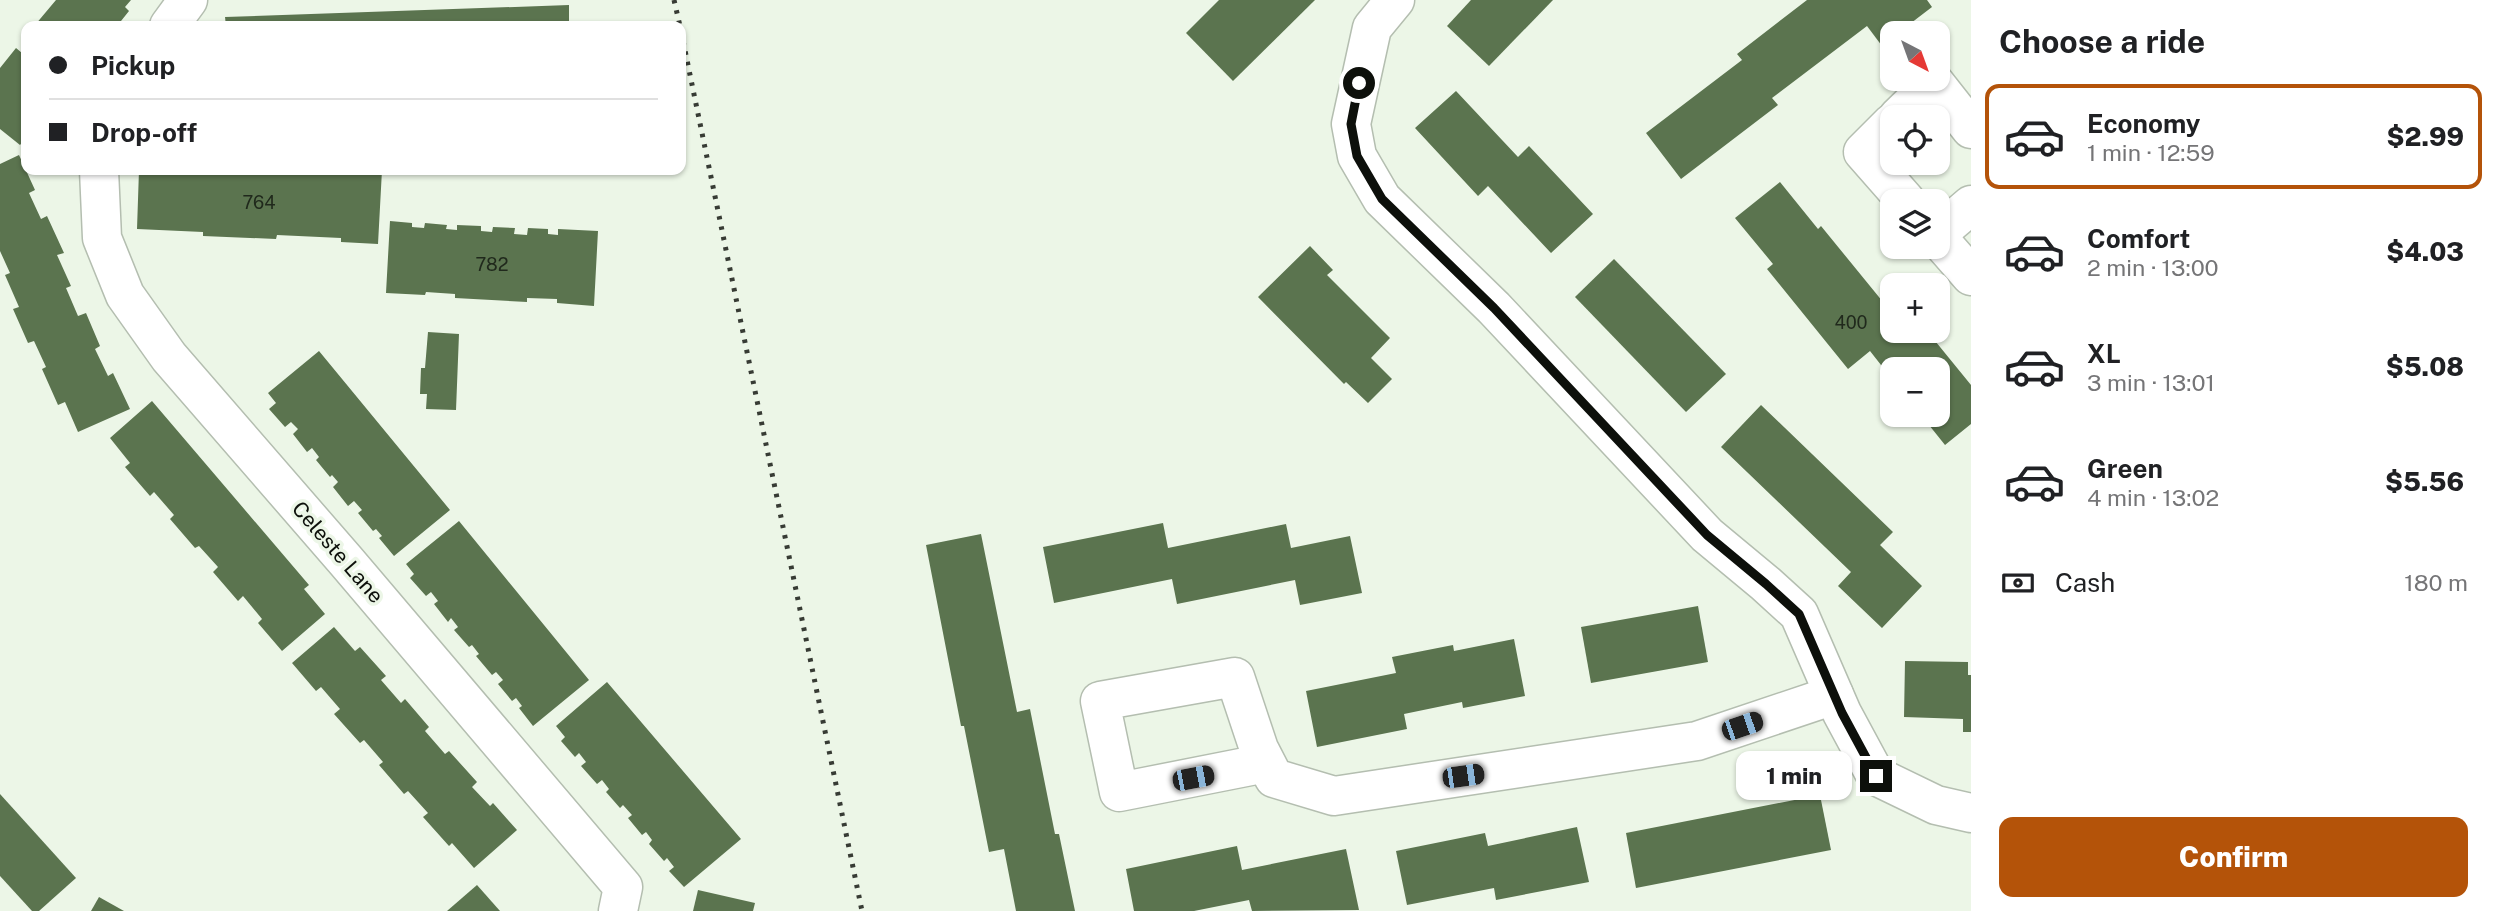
<!DOCTYPE html>
<meta charset="utf-8">
<style>
body{margin:0;font-family:"Public Sans",sans-serif;background:#f6f6f6;color:#202124;height:100vh;display:flex;flex-direction:column;font-size:26px;white-space:nowrap}
*{box-sizing:border-box;margin:0}
p{font-size:23px;color:#757577}
.icon{flex:none;width:38px;height:38px;fill:none;stroke:currentColor;stroke-width:2;stroke-linecap:round;stroke-linejoin:round}
.map{position:relative;flex:1;overflow:hidden}
.drawer{display:flex;flex-direction:column;background:#fff;width:525px}
.drawer>*{flex:none}
.top-card{position:absolute;left:21px;top:21px;width:665px;height:154px;border-radius:14px;box-shadow:0 2px 5px #0004;display:grid;align-content:center;height:154px;padding:0 28px;background:#fff}
.needle{width:46px;rotate:139deg}
.controls{position:absolute;left:1880px;top:21px;display:grid;gap:14px}
.controls a{display:grid;place-items:center;width:70px;height:70px;border-radius:14px;background:#fff;box-shadow:0 2px 5px #0004;font-size:35px}
.end{position:absolute;width:32px;height:32px;margin:-16px;border:9px solid #0d100b;background:#fff;box-shadow:0 0 0 4px #fff}
.from{border-radius:50%}
.bubble{position:absolute;height:49px;border-radius:14px;background:#fff;box-shadow:0 2px 5px #0004;font-size:23px;font-weight:800;line-height:49px;text-align:center}
.car{position:absolute;width:21px;height:42px;margin:-21px -10px;border-radius:9px;box-shadow:0 0 5px 2px #0007;background:linear-gradient(#222 24%,#8ab4d8 0 40%,#222 0 76%,#8ab4d8 0 86%,#222 0)}
.top-card b{display:flex;align-items:center;gap:24px;height:66px;font-size:26px}
.top-card b+b{border-top:2px solid #e0e0e0}
.top-card i{width:18px;height:18px;background:#202124}
ul{padding:0;list-style:none}
li{display:flex;align-items:center;gap:21px;height:105px;margin:0 14px 10px;padding:0 14px;border:4px solid transparent;border-radius:14px}
li div{flex:1}
li b{display:block;font-size:26px}
li em{font-style:normal;font-weight:800}
li.active{border-color:#b45309}
li>.icon{width:63px;height:63px;stroke-width:1.5}
h2{padding:0 28px;font-size:32px;line-height:84px}
.pay{display:flex;align-items:center;gap:18px;height:77px;padding:0 28px;font-size:26px}
.pay p{margin-inline-start:auto}
.button{display:flex;gap:14px;margin-top:auto;padding:14px 28px}
.button a{flex:1;height:80px;border-radius:14px;background:#b45309;color:#fff;font-size:28px;font-weight:800;line-height:80px;text-align:center}
main{display:flex;flex:1;min-height:0}
.map>svg:first-child{display:block}
.building{fill:#5b744f}
.lines{fill:none;stroke-linecap:round;stroke-linejoin:round}
.minor-casing{stroke:#b4beb0;stroke-width:41}
.minor{stroke:#fff;stroke-width:38}
.rail{stroke:#373b34;stroke-width:5;stroke-dasharray:3.5 7;stroke-linecap:butt}
.route{stroke:#0d100b;stroke-width:9}
.labels{text-anchor:middle;dominant-baseline:central;stroke-width:7;stroke-linejoin:round;paint-order:stroke}
.number-label{font-size:18px;fill:#20291c}
.street-label{font-size:21px;fill:#0d100b;stroke:#ecf6e7}
</style>
<main>
<div class="map">
<svg width="1971" height="911" viewBox="0 0 1971 911">
<rect width="100%" height="100%" fill="#ecf6e7"/>
<g class="building">
<polygon points="56,0 131,0 125,7 129,11 117,26 36,26 35,25"/>
<polygon points="1219,0 1315,0 1233,81 1186,33"/>
<polygon points="1471,0 1553,0 1489,66 1447,26"/>
<polygon points="1807,0 1927,0 1932,7 1898,33 1892,33 1892,38 1882,46 1867,26 1772,98 1778,105 1681,179 1646,133 1742,60 1737,54"/>
<polygon points="569,5 569,26 226,26 225,17"/>
<polygon points="16,48 22,53 26,48 26,138 20,145 0,129 0,68"/>
<polygon points="1456,91 1518,157 1529,146 1593,214 1551,253 1488,186 1478,196 1415,128"/>
<polygon points="19,155 35,190 29,193 41,219 47,216 64,253 57,255 71,286 66,288 78,316 86,313 100,346 95,349 108,376 113,373 130,409 78,432 65,402 58,405 42,369 46,367 34,341 28,343 13,309 19,307 5,275 10,273 0,251 0,164"/>
<polygon points="139,170 314,170 313,172 327,173 327,170 348,170 347,173 362,174 362,170 382,170 378,244 341,242 341,238 277,235 276,239 203,236 203,232 137,229"/>
<polygon points="1780,182 1818,229 1821,226 1892,313 1892,331 1927,331 1971,385 1971,424 1945,445 1921,415 1937,415 1937,369 1892,369 1892,379 1870,351 1848,369 1767,269 1773,264 1735,218"/>
<polygon points="390,221 412,223 412,227 424,228 425,223 447,225 446,229 457,230 457,225 481,226 481,231 492,232 493,227 515,228 514,234 527,235 528,228 548,229 548,234 558,235 558,229 598,231 594,306 557,303 557,299 527,298 527,302 455,298 455,294 426,292 425,295 386,293"/>
<polygon points="1310,246 1333,270 1327,275 1390,338 1371,358 1392,379 1368,403 1346,382 1344,384 1258,297"/>
<polygon points="1614,259 1726,374 1686,412 1575,297"/>
<polygon points="428,332 459,334 456,410 426,409 427,394 420,394 421,368 425,368"/>
<polygon points="319,351 450,510 394,556 379,538 382,536 376,529 373,531 358,513 362,510 354,501 348,506 333,487 338,482 332,475 330,477 316,460 319,457 312,448 307,452 293,434 298,429 291,422 285,427 269,409 276,403 268,393"/>
<polygon points="152,401 309,585 304,589 325,614 282,651 258,623 262,619 243,596 238,601 213,572 218,567 199,546 195,548 170,519 174,515 154,492 150,496 125,467 130,463 110,438"/>
<polygon points="1761,405 1893,532 1880,545 1922,586 1882,628 1838,586 1851,572 1721,447"/>
<polygon points="459,521 589,680 533,726 519,708 522,706 516,698 512,701 498,684 503,680 496,672 492,675 476,656 479,654 472,645 469,647 454,630 458,627 451,618 448,622 434,604 438,601 431,592 426,596 410,578 414,574 406,564"/>
<polygon points="1163,523 1168,548 1286,524 1291,548 1350,536 1362,593 1300,605 1295,580 1177,604 1172,579 1054,603 1043,547"/>
<polygon points="981,534 1017,712 1030,709 1055,834 1059,834 1075,911 1016,911 1004,849 989,852 964,726 961,726 926,545"/>
<polygon points="1698,606 1708,662 1591,683 1581,627"/>
<polygon points="334,627 355,651 360,647 386,676 381,680 401,703 405,699 429,727 425,731 445,754 449,751 477,782 472,787 490,806 493,803 517,830 474,868 452,843 449,846 423,817 428,813 408,791 404,794 379,765 383,762 364,740 360,743 334,714 340,709 321,687 316,691 292,663"/>
<polygon points="1514,639 1525,696 1463,708 1462,702 1404,714 1407,729 1317,747 1306,691 1396,673 1392,657 1453,645 1454,651"/>
<polygon points="1905,661 1968,662 1968,675 1971,675 1971,732 1963,732 1963,719 1904,717"/>
<polygon points="607,682 741,839 684,887 669,871 674,867 667,858 664,861 649,844 652,840 646,832 642,835 628,818 632,815 623,805 620,808 606,792 609,789 602,780 597,784 581,766 586,762 579,753 575,757 561,741 565,737 556,726"/>
<polygon points="0,794 76,878 39,911 32,911 0,876"/>
<polygon points="1820,795 1831,850 1636,888 1626,833"/>
<polygon points="1577,827 1589,882 1496,900 1494,888 1407,905 1396,851 1485,833 1488,846"/>
<polygon points="1237,846 1242,870 1346,849 1359,910 1252,911 1249,900 1194,911 1134,911 1126,869"/>
<polygon points="477,885 500,911 447,911"/>
<polygon points="698,890 755,903 753,911 693,911"/>
<polygon points="99,897 124,911 91,911"/>
</g>
<g class="lines">
<defs>
<g id="minor">
<polyline points="1395,0 1372,28 1351,124 1357,156 1382,199 1494,308 1707,535 1766,584 1799,614 1842,713 1876,776 1936,805 1971,813"/>
<polyline points="169,26 188,0"/>
<polyline points="1898,117 1934,82 1971,129"/>
<polyline points="1892,123 1863,152 1906,201"/>
<polyline points="99,170 102,238 125,295 169,357 346,561 623,887 618,911"/>
<polyline points="1937,234 1971,205"/>
<polyline points="1937,237 1971,276"/>
<polyline points="1266,763 1119,792 1100,701 1235,677 1259,749 1274,778 1334,796 1697,741 1834,695"/>
</g>
</defs>
<use href="#minor" class="minor-casing"/>
<use href="#minor" class="minor"/>
<g class="rail">
<polyline points="674,0 680,26"/>
<polyline points="681,31 862,911"/>
</g>
</g>
<g class="lines">
<polyline class="route" points="1359,83 1351,124 1357,156 1382,199 1494,308 1707,535 1766,584 1799,614 1842,713 1876,776"/>
</g>
<g class="labels">
<g class="number-label">
<text x="259" y="202">764</text>
<text x="492" y="264">782</text>
<text x="1851" y="322">400</text>
</g>
<g class="street-label">
<text transform="translate(338 552) rotate(49)">Celeste Lane</text>
</g>
</g>
</svg>
<div class="controls">
<a><svg class="needle" viewBox="-14 -14 28 28"><path d="M0-13l5 13h-10z" fill="#e53935"/><path d="M0 13l5-13h-10z" fill="#757577"/></svg></a>
<a><svg class="icon" aria-label="locate" viewBox="0 0 24 24"><circle cx="12" cy="12" r="6"/><path d="M12 2v4M12 18v4M2 12h4M18 12h4"/></svg></a>
<a><svg class="icon" aria-label="layers" viewBox="0 0 24 24"><path d="M12 4l9 5-9 5-9-5zM3 14l9 5 9-5"/></svg></a>
<a>+</a>
<a>−</a>
</div>
<i class="end from" style="left:1359px;top:83px"></i>
<i class="end" style="left:1876px;top:776px"></i>
<div class="bubble" style="left:1736px;top:751px;width:116px">1 min</div>
<i class="car" style="left:1742px;top:726px;rotate:71deg"></i>
<i class="car" style="left:1463px;top:776px;rotate:82deg"></i>
<i class="car" style="left:1193px;top:778px;rotate:79deg"></i>
<div class="top-card">
<b><i class="from"></i>Pickup</b>
<b><i></i>Drop-off</b>
</div>
</div>
<section class="drawer">
<h2>Choose a ride</h2>
<ul>
<li class="active"><svg class="icon" aria-label="car" viewBox="0 0 24 24"><path d="M5 17H2v-5l4-1 3-4h7l3 4 3 1v5h-3M9 17h6M6 11h13"/><circle cx="7" cy="17" r="2"/><circle cx="17" cy="17" r="2"/></svg><div><b>Economy</b><p>1 min · 12:59</p></div><em>$2.99</em></li>
<li><svg class="icon" aria-label="car" viewBox="0 0 24 24"><path d="M5 17H2v-5l4-1 3-4h7l3 4 3 1v5h-3M9 17h6M6 11h13"/><circle cx="7" cy="17" r="2"/><circle cx="17" cy="17" r="2"/></svg><div><b>Comfort</b><p>2 min · 13:00</p></div><em>$4.03</em></li>
<li><svg class="icon" aria-label="car" viewBox="0 0 24 24"><path d="M5 17H2v-5l4-1 3-4h7l3 4 3 1v5h-3M9 17h6M6 11h13"/><circle cx="7" cy="17" r="2"/><circle cx="17" cy="17" r="2"/></svg><div><b>XL</b><p>3 min · 13:01</p></div><em>$5.08</em></li>
<li><svg class="icon" aria-label="car" viewBox="0 0 24 24"><path d="M5 17H2v-5l4-1 3-4h7l3 4 3 1v5h-3M9 17h6M6 11h13"/><circle cx="7" cy="17" r="2"/><circle cx="17" cy="17" r="2"/></svg><div><b>Green</b><p>4 min · 13:02</p></div><em>$5.56</em></li>
</ul>
<div class="pay"><svg class="icon" aria-label="cash" viewBox="0 0 24 24"><path d="M3 7h18v10H3z"/><circle cx="12" cy="12" r="2"/></svg>Cash<p>180 m</p></div>
<div class="button"><a>Confirm</a></div>
</section>
</main>
